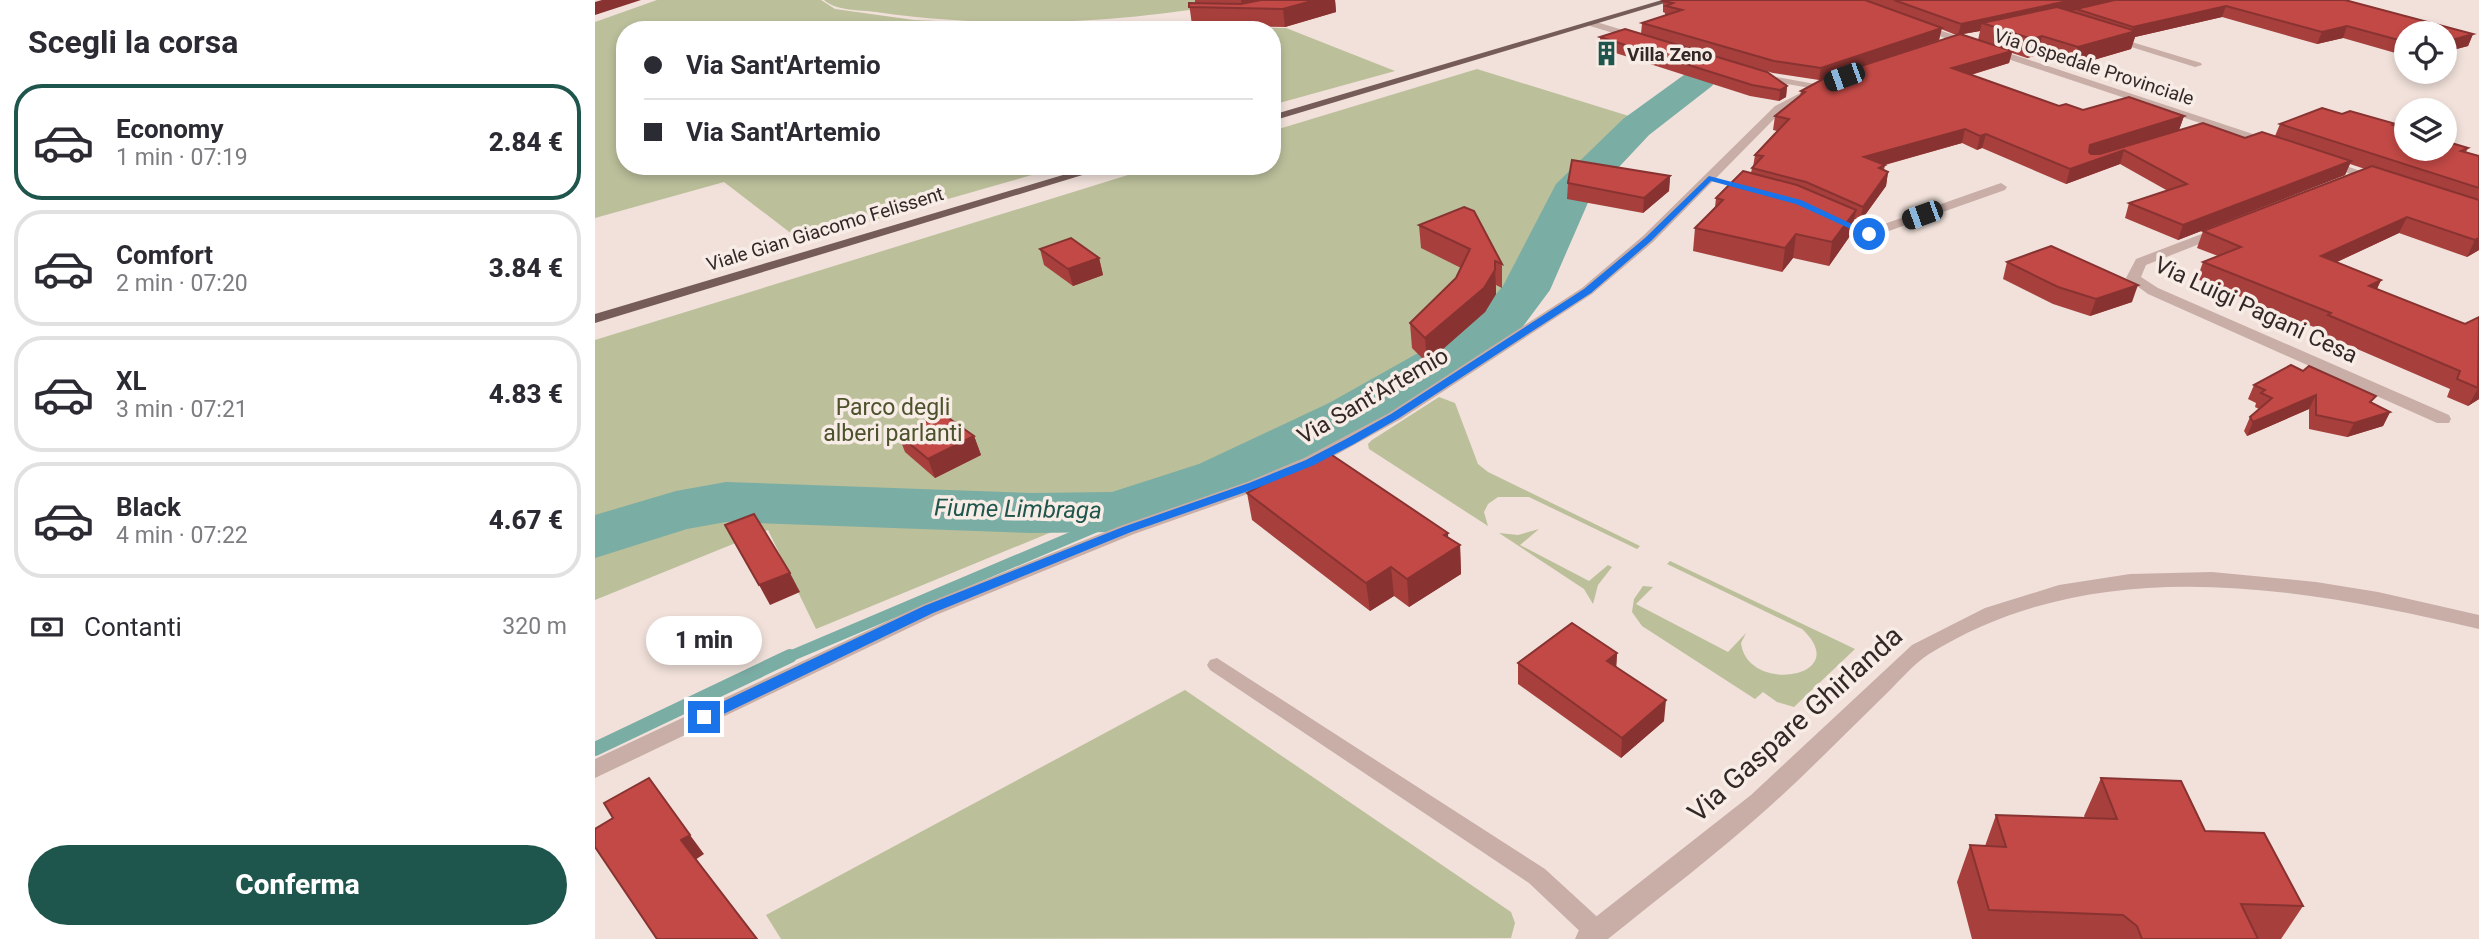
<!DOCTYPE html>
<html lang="it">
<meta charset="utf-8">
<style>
body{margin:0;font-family:Roboto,sans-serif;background:#f7f7f7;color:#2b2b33;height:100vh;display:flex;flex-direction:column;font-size:26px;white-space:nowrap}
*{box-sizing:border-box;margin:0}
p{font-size:23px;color:#7c7c81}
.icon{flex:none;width:38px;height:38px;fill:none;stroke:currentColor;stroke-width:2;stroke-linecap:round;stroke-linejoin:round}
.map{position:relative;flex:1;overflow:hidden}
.panel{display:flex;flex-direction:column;background:#fff;width:595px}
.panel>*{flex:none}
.banner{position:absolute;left:21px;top:21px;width:665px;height:154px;border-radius:28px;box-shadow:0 4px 10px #0003;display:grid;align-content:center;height:154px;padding:0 28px;background:#fff}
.controls{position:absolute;left:1799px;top:21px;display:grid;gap:14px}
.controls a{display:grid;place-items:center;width:63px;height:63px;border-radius:50%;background:#fff;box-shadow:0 4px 10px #0003;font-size:35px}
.end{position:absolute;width:32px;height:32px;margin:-16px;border:9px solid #1a73e8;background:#fff;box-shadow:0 0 0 4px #fff}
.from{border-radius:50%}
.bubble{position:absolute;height:49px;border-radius:24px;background:#fff;box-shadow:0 4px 10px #0003;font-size:23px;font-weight:800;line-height:49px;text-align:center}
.car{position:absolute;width:21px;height:42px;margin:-21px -10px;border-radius:9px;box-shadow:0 0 5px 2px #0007;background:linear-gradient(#222 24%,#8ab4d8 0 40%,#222 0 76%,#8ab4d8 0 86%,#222 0)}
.banner b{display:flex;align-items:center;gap:24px;height:66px;font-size:26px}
.banner b+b{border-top:2px solid #e1e1e2}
.banner i{width:18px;height:18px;background:#2b2b33}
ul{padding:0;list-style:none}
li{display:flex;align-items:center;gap:21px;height:116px;margin:0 14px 10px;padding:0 14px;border:4px solid #e1e1e2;border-radius:28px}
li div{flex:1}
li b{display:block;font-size:26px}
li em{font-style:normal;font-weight:800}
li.selected{border-color:#1e554c}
li>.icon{width:63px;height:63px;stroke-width:1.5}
h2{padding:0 28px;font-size:32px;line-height:84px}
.pay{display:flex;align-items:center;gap:18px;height:77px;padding:0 28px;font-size:26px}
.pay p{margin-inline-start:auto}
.action{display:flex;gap:14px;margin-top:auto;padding:14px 28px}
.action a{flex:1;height:80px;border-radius:42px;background:#1e554c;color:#fff;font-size:28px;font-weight:800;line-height:80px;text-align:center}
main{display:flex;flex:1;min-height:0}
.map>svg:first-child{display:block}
.green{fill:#bbbf9a}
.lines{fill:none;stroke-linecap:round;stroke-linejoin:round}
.stream-far1{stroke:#7aada4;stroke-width:11}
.stream{stroke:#7aada4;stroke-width:14}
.river{fill:#7aada4;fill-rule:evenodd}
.service{fill:#c8aea6;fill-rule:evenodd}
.minor{fill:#c8aea6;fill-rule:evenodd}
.tertiary{fill:#c8aea6;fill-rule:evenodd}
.primary{fill:#765c58;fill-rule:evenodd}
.wall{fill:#a73f3c;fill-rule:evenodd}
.shaded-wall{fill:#883331}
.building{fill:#c24946;stroke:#883331;stroke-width:2}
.route{fill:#1a73e8}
.labels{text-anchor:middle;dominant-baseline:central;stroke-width:7;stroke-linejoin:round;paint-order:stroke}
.far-poi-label{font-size:19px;font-weight:bold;fill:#342827;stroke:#f8ece6;text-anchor:start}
.far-street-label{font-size:19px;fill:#342827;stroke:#f8ece6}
.street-label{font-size:23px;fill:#342827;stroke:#f8ece6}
.park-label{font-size:23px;fill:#4c522b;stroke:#f8ece6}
.water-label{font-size:24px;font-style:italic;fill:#1e554c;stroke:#f8ece6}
.near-street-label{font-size:28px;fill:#342827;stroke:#f8ece6}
</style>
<main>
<section class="panel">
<h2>Scegli la corsa</h2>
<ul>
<li class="selected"><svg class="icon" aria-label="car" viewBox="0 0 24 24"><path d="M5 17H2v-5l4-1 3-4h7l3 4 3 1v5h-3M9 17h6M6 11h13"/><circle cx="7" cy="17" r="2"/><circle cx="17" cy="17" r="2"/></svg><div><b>Economy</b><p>1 min · 07:19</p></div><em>2.84 €</em></li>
<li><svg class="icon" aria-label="car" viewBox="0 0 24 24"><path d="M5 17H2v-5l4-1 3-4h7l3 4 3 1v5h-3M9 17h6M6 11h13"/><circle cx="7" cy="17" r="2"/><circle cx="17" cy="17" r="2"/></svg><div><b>Comfort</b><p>2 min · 07:20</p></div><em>3.84 €</em></li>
<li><svg class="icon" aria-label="car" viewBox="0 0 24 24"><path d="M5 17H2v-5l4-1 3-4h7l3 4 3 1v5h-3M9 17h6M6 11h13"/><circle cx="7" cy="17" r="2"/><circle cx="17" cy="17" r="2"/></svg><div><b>XL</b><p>3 min · 07:21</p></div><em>4.83 €</em></li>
<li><svg class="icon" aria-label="car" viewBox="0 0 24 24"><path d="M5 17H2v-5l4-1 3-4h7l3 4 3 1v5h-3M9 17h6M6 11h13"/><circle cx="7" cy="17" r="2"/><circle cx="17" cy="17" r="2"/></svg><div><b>Black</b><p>4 min · 07:22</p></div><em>4.67 €</em></li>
</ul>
<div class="pay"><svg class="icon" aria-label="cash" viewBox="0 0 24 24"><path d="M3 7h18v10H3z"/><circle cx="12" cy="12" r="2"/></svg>Contanti<p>320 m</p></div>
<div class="action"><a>Conferma</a></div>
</section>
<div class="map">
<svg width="1884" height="939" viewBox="0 0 1884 939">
<rect width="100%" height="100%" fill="#f1e1da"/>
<g class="green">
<polygon points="62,0 226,0 240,9 319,20 413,24 691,28 800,71 677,105 677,30 30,30 30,166 468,166 206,241 129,182 0,218 0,22"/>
<path d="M229,0h426c-124,23 -249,30 -374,12 -16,-2 -40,-1 -52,-12z"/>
<polygon points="882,69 1037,117 1014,138 971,190 927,279 907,308 888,328 682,440 593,476 514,503 476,524 221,629 173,530 0,600 0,340 562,166 677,166 677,131"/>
<polygon points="844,397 860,403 883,464 893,472 1045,546 1042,549 934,497 903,497 893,504 889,512 893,526 774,449 773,444 777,440"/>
<polygon points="944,529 925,545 994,581 1013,565 1017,567 1003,585 998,604 989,589 904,533 923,535"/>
<path d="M1075,561l185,88 -61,58 -17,-5 -14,-10 -8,7 -113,-73 -10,-14 2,-13 9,-13 10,1 -17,17 92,48 18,-19 -5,10c6,52 114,35 61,-14l-135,-65z"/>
<polygon points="590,690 916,912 920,923 916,938 186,939 171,915"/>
</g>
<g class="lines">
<polyline class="stream-far1" points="191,658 503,526 521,512"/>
<polyline class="stream" points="0,749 195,656"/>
<polygon class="river" points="1105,69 1117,72 1122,79 1117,86 1054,135 995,198 955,290 926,329 870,370 774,427 648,490 521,532 437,533 131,522 92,529 0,558 0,515 81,491 131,482 437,493 517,492 604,464 734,403 832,348 890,307 908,286 961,184 1028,119 1093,72"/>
<g class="service">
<polygon points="1517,36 1606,63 1607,65 1600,67 1514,40 1513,38"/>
<polygon points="622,658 950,869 1010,924 1014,932 1011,939 993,939 934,883 615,670 612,665 615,660"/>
</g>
<g class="minor">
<polygon points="998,21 1048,36 1050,38 1045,41 995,26 994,24"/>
<polygon points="1323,23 1679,141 1681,143 1671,145 1320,28 1319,26"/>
<polygon points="1176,76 1231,86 1188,110 1058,242 997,294 806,419 721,466 664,490 539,534 341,615 0,778 0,759 327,605 525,526 652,482 709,458 794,413 987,288 1048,236 1180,106 1215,88 1192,84 1192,88 1184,88 1171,79"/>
<polygon points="1727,160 1735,160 1790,180 1784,184 1727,164"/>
<polygon points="1406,183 1412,187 1410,190 1274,238 1233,217 1235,214 1243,214 1275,229"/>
<polygon points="1625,227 1630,228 1630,234 1551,265 1546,277 1563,288 1854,415 1856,419 1854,423 1842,423 1553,294 1531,278 1541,259"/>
</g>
<path class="tertiary" d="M1617,572l104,10 62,10 101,23v14c-182,-42 -382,-79 -550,25 -17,11 -32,30 -47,44 -38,37 -75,75 -114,110 -51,46 -107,88 -160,131h-33l4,-9 172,-135 161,-150 73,-37 74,-23 71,-11z"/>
<g class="primary">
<polygon points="1067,0 1080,0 677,121 677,115"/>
<polygon points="498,166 517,166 0,323 0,314"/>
</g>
</g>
<g class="wall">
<polygon points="600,0 740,0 741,12 690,27 597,25 594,3 600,3"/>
<path d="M1071,0h679l128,34 -5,12 -23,6v-19h-39v23l-63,-18 -26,6 -95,-27 -87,20 -4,12 -58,17 -36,-11 -10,3 -15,-5 -3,10 -38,12 88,31 7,-2 17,6 46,-13 55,19 -5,14 -17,5 41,-12 42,15 17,-6 13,4 5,-12 42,-16 20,6 8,-3 46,13 -1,2 11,3v20h39v-8l23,7 -2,4 13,4v94l-12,7 -68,-24 -62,29 44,18 -4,9 88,35 14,-7v82l-11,7 -21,-9 3,-8 -130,-56 1,-3 -124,-51 6,-17 15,-6 -21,-8 6,-17 162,-62 -15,-5 -5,11 -167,65 -53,-22 4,-15 39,-12 -48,-27 -54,20 -84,-36 -5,2 -15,-7 -77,22 -1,5 4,2 -2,14 -26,36 -6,-3 -2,14 -23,33 -36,-8 -11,14 -89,-21 2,-23 20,-21 1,-9 27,-27 8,2 1,-5 1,-1 2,-12 22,-24 -4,-1 2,-14 25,-20 1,-5 25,-13 -7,2 -46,-7 -96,-28 90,27 20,14 -1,11 -7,4 -29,-5 -150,-48v-11l25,-8 16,5 1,-11 23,-7v-3l-2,-1v-11zM1346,29l15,6 -109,36 92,-31zM1385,31l-2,9 -16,-6z"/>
<polygon points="1075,176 1074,191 1048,213 972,199 973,183"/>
<polygon points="824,225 907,264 907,288 901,285 901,294 890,312 832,363 817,348 815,323 861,278 866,268 826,248"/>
<polygon points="445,249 504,258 508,275 478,286 449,265"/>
<polygon points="1412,262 1537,302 1495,316 1458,304 1408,279"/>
<polygon points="1659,385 1777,404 1795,412 1788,426 1752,437 1714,429 1714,409 1652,436 1649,431 1655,417 1664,409 1660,407 1661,403 1653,399"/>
<polygon points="303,434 379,436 386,455 340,478 310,452"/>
<polygon points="652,493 865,545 866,574 814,607 799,596 775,611 657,520"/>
<polygon points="1022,653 1021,666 1069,721 1026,758 923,684 923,663"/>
<polygon points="1506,778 1610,831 1708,906 1686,939 1377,939 1362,882 1375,845 1390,846 1401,815 1490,818 1489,816"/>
</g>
<g class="shaded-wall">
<polygon points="7,0 46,0 0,15 0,2"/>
<polygon points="646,0 708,0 647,8"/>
<polygon points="720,0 740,0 741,12 690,27 688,9"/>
<polygon points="1477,0 1526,0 1481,9 1481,10 1399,27 1387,23 1385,31 1363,35 1366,24"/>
<polygon points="1631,6 1627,17 1540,37 1536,49 1478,66 1483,47 1537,33 1538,27"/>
<polygon points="1752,26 1748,38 1722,44 1727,32"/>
<polygon points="1347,28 1344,40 1224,80 1226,68"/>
<polygon points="1878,34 1873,46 1850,52 1850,42"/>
<polygon points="1447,36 1442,55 1432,58 1437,39"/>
<polygon points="1417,51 1414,63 1355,81 1357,68"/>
<polygon points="1192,86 1191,97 1184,101 1185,90"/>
<polygon points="1589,116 1584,130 1491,159 1495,145"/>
<polygon points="1370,129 1367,143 1267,171 1269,157"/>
<polygon points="1391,134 1387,148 1382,150 1385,136"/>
<polygon points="1529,150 1525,164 1471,184 1475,169"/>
<polygon points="1756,161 1750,175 1583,240 1588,225"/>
<polygon points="1293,172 1291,186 1265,222 1268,207"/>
<polygon points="1075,176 1074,191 1048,213 1049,198"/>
<polygon points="1261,210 1257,233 1234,266 1237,242"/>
<polygon points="1812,217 1804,233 1718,273 1726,256"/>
<polygon points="1201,234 1198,258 1187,272 1190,248"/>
<polygon points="1884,238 1884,250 1872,257 1880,240"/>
<polygon points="504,258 508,275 478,286 473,269"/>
<polygon points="900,261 901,294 890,312 832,363 830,338"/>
<polygon points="1786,280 1778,297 1774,286"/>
<polygon points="1543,285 1537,302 1495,316 1501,299"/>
<polygon points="1884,387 1884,399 1873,406"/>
<polygon points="1721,395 1714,409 1652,436 1658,422"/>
<polygon points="1795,412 1788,426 1752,437 1759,423"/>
<polygon points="379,436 386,455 340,478 333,459"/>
<polygon points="853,533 854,552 865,545 866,574 814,607 812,579 849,535"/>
<polygon points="796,567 799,596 775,611 771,583"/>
<polygon points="195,573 205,592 175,605 164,585"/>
<polygon points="1022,653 1021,673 1012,661"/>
<polygon points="1071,700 1069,721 1026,758 1027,738"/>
<polygon points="95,835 109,854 100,860 86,840"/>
</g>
<g class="building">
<polygon points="666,0 720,0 688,9 594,7 594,3 646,4"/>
<polygon points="1071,0 1270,0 1347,28 1226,68 1179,61 1047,23 1087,10 1071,6 1078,3 1068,1"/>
<polygon points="1299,0 1477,0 1366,24"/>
<polygon points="1520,0 1750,0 1878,34 1850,42 1850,33 1811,33 1811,42 1752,26 1727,32 1631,6 1538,27 1481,9"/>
<polygon points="1462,7 1541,31 1483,47 1447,36 1437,39 1387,23"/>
<polygon points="1030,29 1172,72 1192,86 1185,90 1157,85 1005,37"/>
<polygon points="1365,34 1417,51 1357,68 1464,106 1471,104 1488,110 1534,97 1589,116 1495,145 1494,152 1496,154 1505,154 1608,123 1650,138 1667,132 1756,161 1588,225 1534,203 1592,184 1529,150 1475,169 1391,134 1385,136 1370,129 1269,157 1290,165 1284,168 1293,172 1268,207 1211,182 1157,168 1168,156 1160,155 1194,119 1180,116 1210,92 1206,91 1232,77"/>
<polygon points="1727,108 1747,114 1755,111 1801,124 1798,125 1811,129 1811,149 1850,149 1850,141 1873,148 1866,151 1884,156 1884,188 1685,124"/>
<polygon points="977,160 1075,176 1049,198 973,183"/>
<polygon points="1777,166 1884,200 1884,238 1880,240 1812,217 1726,256 1786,280 1774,286 1870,324 1884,317 1883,388 1862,379 1865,371 1733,315 1736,313 1608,262 1646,247 1608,231"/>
<polygon points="1148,171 1202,185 1261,210 1237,242 1201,234 1190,248 1100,228 1128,200 1121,198"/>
<polygon points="869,207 879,211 907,264 900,261 900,270 889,288 830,338 815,323 861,278 875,249 824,225"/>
<polygon points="476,238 504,258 473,269 445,249"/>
<polygon points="1456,246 1543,285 1501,299 1463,287 1412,262"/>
<polygon points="1696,365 1708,371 1714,366 1781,396 1775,402 1795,412 1759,423 1721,415 1721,395 1658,422 1655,417 1677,398 1666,393 1670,390 1659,385"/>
<polygon points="348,414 379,436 333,459 303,434"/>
<polygon points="731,451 853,533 849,535 865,545 812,579 796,567 771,583 652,493"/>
<polygon points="159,514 195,573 164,585 130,525"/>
<polygon points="977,623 1022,653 1012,661 1071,700 1027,738 923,663"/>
<polygon points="54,778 95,835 86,840 162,939 62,939 0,847 0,829 18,818 9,803"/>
<polygon points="1506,778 1586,781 1610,831 1669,833 1708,906 1646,904 1663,939 1547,939 1542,926 1528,915 1394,910 1375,845 1411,847 1401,815 1522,819"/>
</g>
<polygon class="route" points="1114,176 1206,200 1278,234 1271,236 1201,204 1116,181 1056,241 996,293 804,418 759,444 719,465 662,488 536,532 338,613 114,721 109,722 101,717 104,713 329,606 528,527 654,483 711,460 751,439 796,414 989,289 1050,238"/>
<defs>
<symbol id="building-bare" viewBox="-9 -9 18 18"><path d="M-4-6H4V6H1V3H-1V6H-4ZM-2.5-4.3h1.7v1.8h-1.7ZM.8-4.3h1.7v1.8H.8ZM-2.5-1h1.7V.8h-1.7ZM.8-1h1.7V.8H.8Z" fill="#1e554c" stroke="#f8ece6" stroke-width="2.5" paint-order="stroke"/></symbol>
</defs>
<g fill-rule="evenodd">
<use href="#building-bare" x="994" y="36" width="35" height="35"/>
</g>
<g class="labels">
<g class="far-poi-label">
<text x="1032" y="54">Villa Zeno</text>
</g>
<g class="far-street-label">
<text transform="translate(1499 67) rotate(18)">Via Ospedale Provinciale</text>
<text transform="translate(230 229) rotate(-17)">Viale Gian Giacomo Felissent</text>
</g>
<g class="street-label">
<text transform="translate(1661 310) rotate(25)">Via Luigi Pagani Cesa</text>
<text transform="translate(778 396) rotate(-30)">Via Sant'Artemio</text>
</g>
<g class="park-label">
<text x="298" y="407">Parco degli<tspan x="298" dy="26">alberi parlanti</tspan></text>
</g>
<g class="water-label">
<text transform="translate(423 509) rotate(1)">Fiume Limbraga</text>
</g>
<g class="near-street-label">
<text transform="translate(1200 724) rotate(-42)">Via Gaspare Ghirlanda</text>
</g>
</g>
</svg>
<div class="controls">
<a><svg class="icon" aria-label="locate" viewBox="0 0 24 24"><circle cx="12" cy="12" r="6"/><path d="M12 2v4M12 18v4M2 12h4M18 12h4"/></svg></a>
<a><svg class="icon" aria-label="layers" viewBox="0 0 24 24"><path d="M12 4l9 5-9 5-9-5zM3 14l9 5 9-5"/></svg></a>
</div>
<i class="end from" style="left:1274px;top:234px"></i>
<i class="end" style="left:109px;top:717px"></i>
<div class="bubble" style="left:51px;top:616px;width:116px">1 min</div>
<i class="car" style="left:1249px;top:77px;rotate:250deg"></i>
<i class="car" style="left:1327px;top:215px;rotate:250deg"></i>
<div class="banner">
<b><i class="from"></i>Via Sant'Artemio</b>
<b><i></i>Via Sant'Artemio</b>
</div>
</div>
</main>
